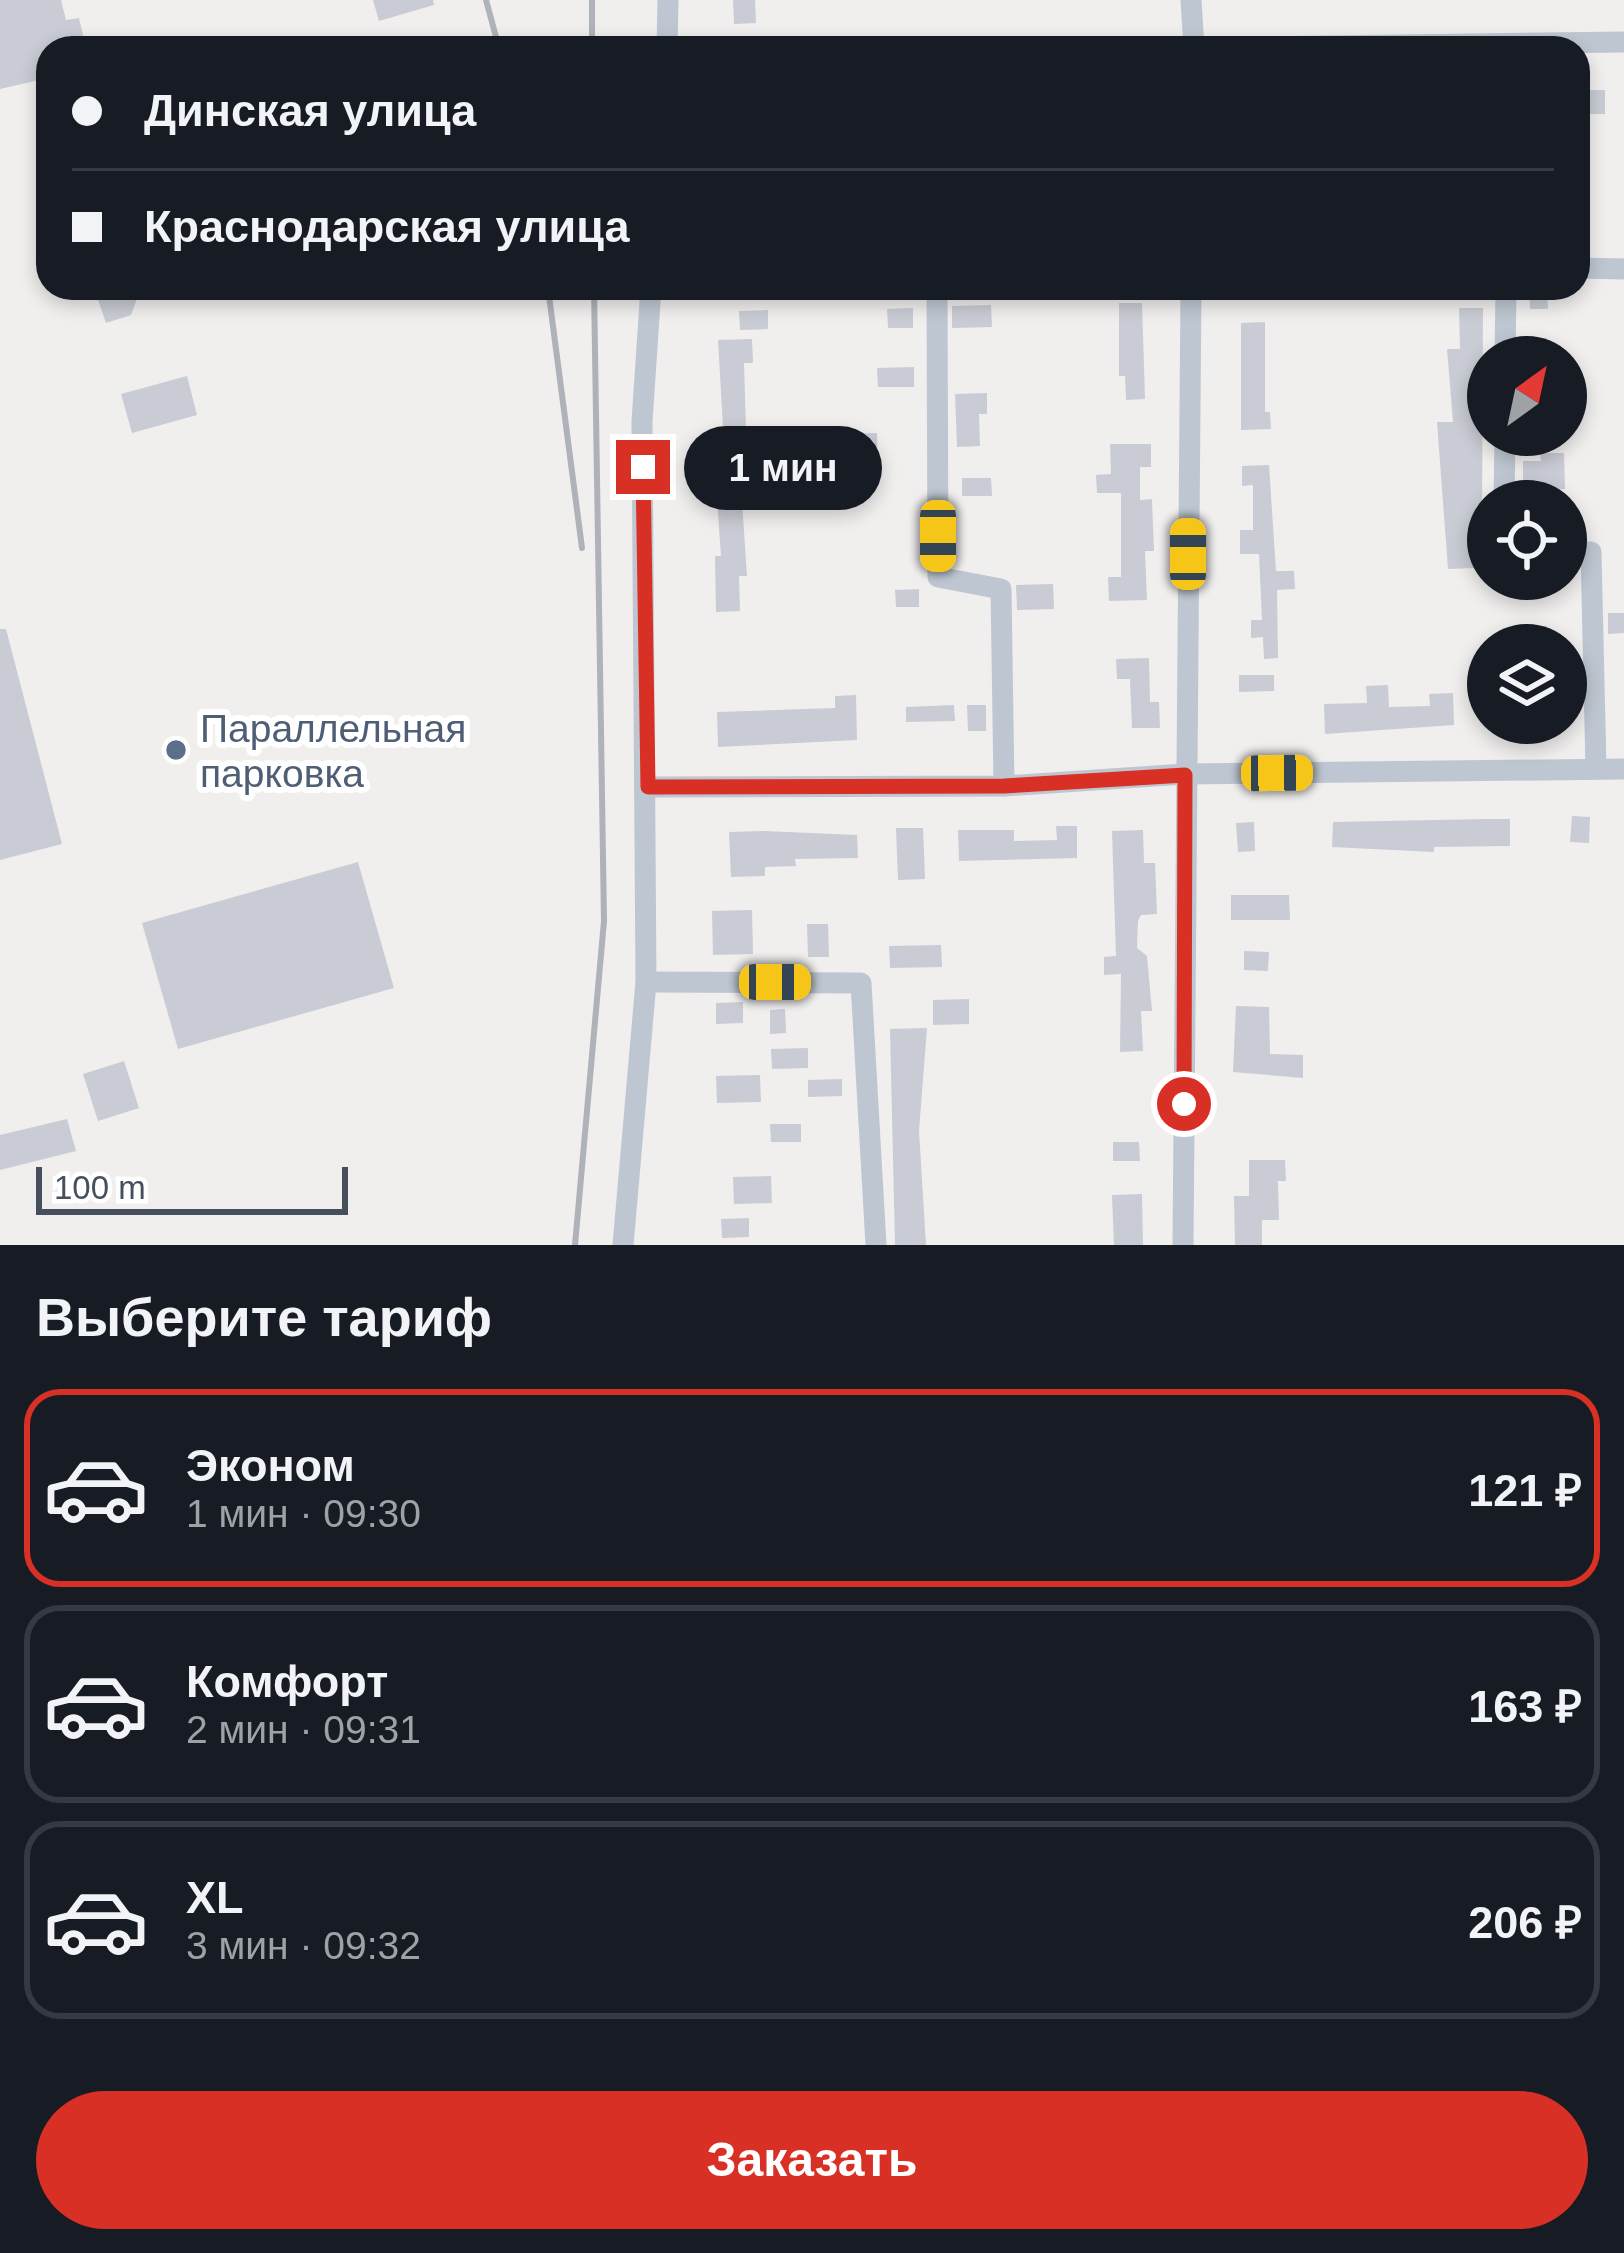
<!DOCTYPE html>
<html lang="ru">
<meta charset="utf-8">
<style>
body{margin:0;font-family:Arial,sans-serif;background:#242831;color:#f1f3f6;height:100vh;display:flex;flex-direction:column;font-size:45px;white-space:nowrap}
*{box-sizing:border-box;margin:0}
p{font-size:39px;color:#9ea1a6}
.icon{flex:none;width:66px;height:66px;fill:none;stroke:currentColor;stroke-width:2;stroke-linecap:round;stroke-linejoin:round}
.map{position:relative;height:1245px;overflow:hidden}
.side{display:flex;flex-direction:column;background:#171b24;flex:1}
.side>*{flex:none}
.top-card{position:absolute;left:36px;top:36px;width:1554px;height:264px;border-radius:36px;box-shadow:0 6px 18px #0003;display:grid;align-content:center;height:264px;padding:0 36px;background:#171b24}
.needle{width:78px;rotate:33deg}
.buttons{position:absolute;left:1467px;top:336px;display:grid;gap:24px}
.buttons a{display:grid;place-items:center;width:120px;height:120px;border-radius:50%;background:#171b24;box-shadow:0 6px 18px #0003;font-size:60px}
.scale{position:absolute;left:36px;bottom:30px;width:312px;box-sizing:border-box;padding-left:12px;border:6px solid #45505c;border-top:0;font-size:33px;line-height:42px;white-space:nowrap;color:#45505c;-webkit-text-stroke:9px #fff;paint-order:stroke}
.end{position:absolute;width:54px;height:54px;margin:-27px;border:15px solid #d93025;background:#fff;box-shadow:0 0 0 6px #fff}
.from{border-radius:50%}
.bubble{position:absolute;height:84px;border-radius:42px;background:#171b24;box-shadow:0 6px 18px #0003;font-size:39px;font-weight:700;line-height:84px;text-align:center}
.car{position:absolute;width:36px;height:72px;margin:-36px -18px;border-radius:15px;box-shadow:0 0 9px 3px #0007;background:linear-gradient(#f5c518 24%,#345 0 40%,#f5c518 0 76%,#345 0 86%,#f5c518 0)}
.top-card b{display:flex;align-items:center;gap:42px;height:114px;font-size:45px}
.top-card b+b{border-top:3px solid #363941}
.top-card i{width:30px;height:30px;background:#f1f3f6}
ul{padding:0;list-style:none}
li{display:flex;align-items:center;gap:36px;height:198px;margin:0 24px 18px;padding:0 12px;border:6px solid #363941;border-radius:36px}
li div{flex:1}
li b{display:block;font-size:45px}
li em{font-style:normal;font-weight:700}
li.selected{border-color:#d93025}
li>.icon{width:108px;height:108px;stroke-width:1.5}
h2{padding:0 36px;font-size:54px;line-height:144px}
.primary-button{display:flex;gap:24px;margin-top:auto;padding:24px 36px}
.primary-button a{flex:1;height:138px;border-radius:72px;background:#d93025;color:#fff;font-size:48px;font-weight:700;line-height:138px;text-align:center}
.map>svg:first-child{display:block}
.building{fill:#c9ccd4}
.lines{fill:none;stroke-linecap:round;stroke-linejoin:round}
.street{stroke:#bec7d1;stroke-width:21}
.rail{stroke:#b0b2b9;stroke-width:6}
.route{stroke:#d93025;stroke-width:15}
.service-dot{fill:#5c6f8a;stroke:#fff;stroke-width:4.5}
.labels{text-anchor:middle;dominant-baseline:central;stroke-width:12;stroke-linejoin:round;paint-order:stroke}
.service-label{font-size:39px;fill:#4e5e75;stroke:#fff;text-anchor:start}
</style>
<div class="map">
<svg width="1624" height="1245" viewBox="0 0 1624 1245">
<rect width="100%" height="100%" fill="#f1eeee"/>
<g class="building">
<polygon points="0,0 61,0 66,20 79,18 86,48 48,48 48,78 0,89"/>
<polygon points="373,0 433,0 434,5 379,21"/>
<polygon points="733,0 755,0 756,23 734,24"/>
<polygon points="1588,90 1605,90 1605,114 1589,114"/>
<polygon points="94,288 141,288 131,315 106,323"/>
<polygon points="1529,288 1547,288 1548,309 1530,309"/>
<polygon points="1119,303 1142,303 1145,399 1126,400 1125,376 1119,376"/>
<polygon points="991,305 992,327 952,328 952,306"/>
<polygon points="913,308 913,328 888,328 887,309"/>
<polygon points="1459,308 1483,308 1482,525 1474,525 1475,568 1448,569 1437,422 1453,422 1447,349 1460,349"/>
<polygon points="768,310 768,329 740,330 739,311"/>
<polygon points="1265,322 1265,412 1270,412 1271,429 1241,430 1241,323"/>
<polygon points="752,339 753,363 744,363 746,428 774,427 775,443 724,445 718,340"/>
<polygon points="914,367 914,387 878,387 877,368"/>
<polygon points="187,376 197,415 132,433 121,394"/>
<polygon points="987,393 987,414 979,414 980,446 957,447 955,394"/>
<polygon points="877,433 878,479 841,480 839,434"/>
<polygon points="1110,444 1151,444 1151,467 1140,467 1140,500 1152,499 1154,551 1145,551 1147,600 1109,601 1108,577 1121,577 1121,493 1097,493 1096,475 1111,474"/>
<polygon points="1540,453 1564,453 1565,489 1523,490 1523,461 1541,461"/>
<polygon points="714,456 739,456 747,576 739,576 740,611 716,612 715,556 721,556"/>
<polygon points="1269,465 1276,571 1294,571 1295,589 1277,590 1278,658 1264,659 1263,637 1251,638 1251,620 1262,620 1259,554 1240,554 1240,530 1253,530 1253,485 1242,486 1242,466"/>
<polygon points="962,478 991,478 992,496 962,496"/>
<polygon points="1053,584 1054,609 1017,610 1016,585"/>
<polygon points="919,589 919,607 896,607 895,590"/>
<polygon points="1608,613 1624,613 1624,633 1608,634"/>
<polygon points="0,629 6,629 62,844 0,860"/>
<polygon points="1149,658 1150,702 1159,702 1160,728 1132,728 1130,679 1117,679 1116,659"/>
<polygon points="1239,675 1274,675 1274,691 1239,692"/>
<polygon points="1388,685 1389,707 1430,706 1429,694 1453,693 1454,725 1325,734 1324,704 1367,703 1366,686"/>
<polygon points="856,695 857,740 718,747 717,712 835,708 835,696"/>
<polygon points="954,705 955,721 906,722 906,707"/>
<polygon points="967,705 986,705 986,731 968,731"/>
<polygon points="1572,816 1590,817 1589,843 1570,842"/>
<polygon points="1488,819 1510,819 1510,846 1434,847 1434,852 1332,847 1333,822"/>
<polygon points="1254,822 1255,851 1238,852 1236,823"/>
<polygon points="1056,826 1077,826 1077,858 959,861 958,830 1014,830 1014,841 1057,840"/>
<polygon points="896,828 923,828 925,879 898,880"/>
<polygon points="1143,830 1144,863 1155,863 1157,914 1141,915 1138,921 1137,948 1147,956 1152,1011 1141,1011 1143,1051 1120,1052 1121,974 1104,975 1104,957 1116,956 1112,831"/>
<polygon points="764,831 857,835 858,858 795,859 796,866 765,867 765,876 731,877 729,832"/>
<polygon points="358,862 394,988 178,1049 142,923"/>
<polygon points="1231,895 1289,895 1290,920 1231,920"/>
<polygon points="752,910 753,954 713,955 712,911"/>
<polygon points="807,924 828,924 829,957 808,957"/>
<polygon points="941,945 942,967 890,968 889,946"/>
<polygon points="1244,951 1269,952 1268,971 1244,970"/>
<polygon points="969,999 969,1024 933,1025 933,1000"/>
<polygon points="743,1002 743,1023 716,1024 716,1003"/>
<polygon points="1236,1006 1269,1007 1270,1054 1303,1055 1303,1078 1233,1072"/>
<polygon points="785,1009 786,1033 770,1034 770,1010"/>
<polygon points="927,1028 919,1131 926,1245 895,1245 890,1029"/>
<polygon points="808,1048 808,1068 772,1069 771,1049"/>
<polygon points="124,1061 139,1108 98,1121 83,1074"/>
<polygon points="760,1075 761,1102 717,1103 716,1076"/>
<polygon points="842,1079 842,1096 808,1097 808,1080"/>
<polygon points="67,1119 76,1151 0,1170 0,1135"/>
<polygon points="770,1124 801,1124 801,1142 771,1142"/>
<polygon points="1113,1142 1139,1142 1140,1161 1113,1161"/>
<polygon points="1249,1160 1285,1160 1286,1181 1278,1181 1279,1220 1262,1220 1262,1245 1235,1245 1234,1196 1249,1196"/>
<polygon points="771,1176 772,1203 734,1204 733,1177"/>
<polygon points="1142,1194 1143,1245 1114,1245 1112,1195"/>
<polygon points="749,1218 749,1237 722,1238 721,1219"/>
</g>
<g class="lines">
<g class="street">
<polyline points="1191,0 1194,48"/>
<polyline points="667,48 668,0"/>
<polyline points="1187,48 1624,42"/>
<polyline points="1578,268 1624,269"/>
<polyline points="937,288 938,577 1001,589 1004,786"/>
<polyline points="1505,357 1506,288"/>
<polyline points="1504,501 1505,435"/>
<polyline points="1566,552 1591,552 1596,769"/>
<polyline points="648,787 1004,786 1185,774 1624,769"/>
<polyline points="646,982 861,983 876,1245"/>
<polyline points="623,1245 646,982 642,421 651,288"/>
<polyline points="1183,1245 1191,288"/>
</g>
<g class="rail">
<polyline points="486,0 499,48"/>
<polyline points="592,0 592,48"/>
<polyline points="548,288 582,548"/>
<polyline points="575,1245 604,921 594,288"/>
</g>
</g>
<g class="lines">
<polyline class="route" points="643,467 648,787 1004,786 1185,775 1184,1104"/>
</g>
<circle class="service-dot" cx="176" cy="750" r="12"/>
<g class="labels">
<g class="service-label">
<text x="200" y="728">Параллельная<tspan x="200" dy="45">парковка</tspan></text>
</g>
</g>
</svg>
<div class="buttons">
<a><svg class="needle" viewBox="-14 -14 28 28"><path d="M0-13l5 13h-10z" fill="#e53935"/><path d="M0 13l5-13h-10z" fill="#9ea1a6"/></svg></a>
<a><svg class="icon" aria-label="locate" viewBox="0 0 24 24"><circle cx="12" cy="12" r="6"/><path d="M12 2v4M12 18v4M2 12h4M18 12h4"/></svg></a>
<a><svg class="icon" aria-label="layers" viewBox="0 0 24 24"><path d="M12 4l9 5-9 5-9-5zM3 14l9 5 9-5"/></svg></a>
</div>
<div class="scale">100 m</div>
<i class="end from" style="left:1184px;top:1104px"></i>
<i class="end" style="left:643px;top:467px"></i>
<div class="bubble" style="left:684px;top:426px;width:198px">1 мин</div>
<i class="car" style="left:938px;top:536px;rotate:180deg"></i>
<i class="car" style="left:1188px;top:554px;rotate:0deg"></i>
<i class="car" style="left:1277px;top:773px;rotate:89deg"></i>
<i class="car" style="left:775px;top:982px;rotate:90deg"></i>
<div class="top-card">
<b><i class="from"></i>Динская улица</b>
<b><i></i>Краснодарская улица</b>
</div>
</div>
<section class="side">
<h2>Выберите тариф</h2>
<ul>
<li class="selected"><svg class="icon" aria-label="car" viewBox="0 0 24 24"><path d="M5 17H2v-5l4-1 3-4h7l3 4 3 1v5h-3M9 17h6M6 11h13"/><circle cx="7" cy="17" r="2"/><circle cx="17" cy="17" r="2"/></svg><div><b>Эконом</b><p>1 мин · 09:30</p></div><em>121 ₽</em></li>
<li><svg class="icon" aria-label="car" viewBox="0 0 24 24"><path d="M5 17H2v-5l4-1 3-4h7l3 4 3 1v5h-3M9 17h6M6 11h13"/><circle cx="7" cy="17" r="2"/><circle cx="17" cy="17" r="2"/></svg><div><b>Комфорт</b><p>2 мин · 09:31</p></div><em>163 ₽</em></li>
<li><svg class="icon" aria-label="car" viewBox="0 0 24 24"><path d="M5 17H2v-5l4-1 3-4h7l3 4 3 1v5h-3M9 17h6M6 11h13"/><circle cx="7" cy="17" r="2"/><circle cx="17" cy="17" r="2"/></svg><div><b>XL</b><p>3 мин · 09:32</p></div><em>206 ₽</em></li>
</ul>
<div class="primary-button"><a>Заказать</a></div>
</section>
